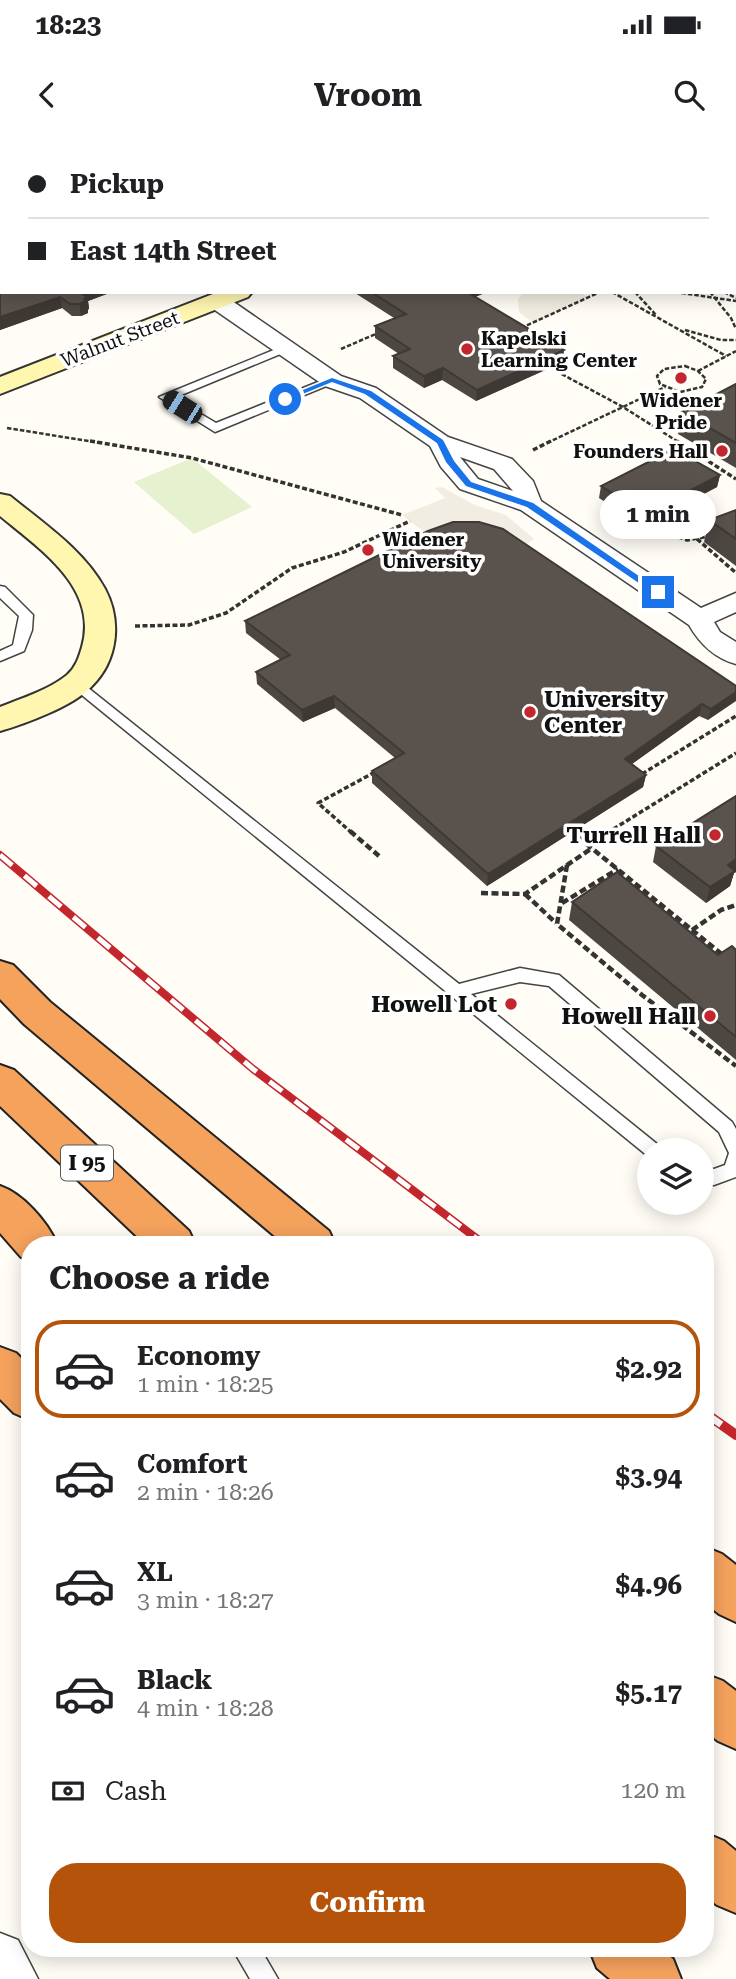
<!DOCTYPE html>
<meta charset="utf-8">
<style>
body{margin:0;font-family:"Roboto Serif",serif;background:#f6f6f6;color:#202124;height:100vh;display:flex;flex-direction:column;font-size:26px;white-space:nowrap}
*{box-sizing:border-box;margin:0}
p{font-size:23px;color:#757577}
.icon{flex:none;width:38px;height:38px;fill:none;stroke:currentColor;stroke-width:2;stroke-linecap:round;stroke-linejoin:round}
.map{position:relative;flex:1;overflow:hidden}
.details{position:absolute;left:21px;top:1096px;width:693px;height:721px;display:flex;flex-direction:column;background:#fff;border-radius:28px;box-shadow:0 4px 18px #0003}
.details>*{flex:none}
.guide{position:absolute;left:0px;top:0px;width:737px;height:154px;box-shadow:0 4px 18px #0003;display:grid;align-content:center;height:154px;padding:0 28px;background:#fff}
.controls{position:absolute;left:637px;top:998px;display:grid;gap:14px}
.controls a{display:grid;place-items:center;width:77px;height:77px;border-radius:50%;background:#fff;box-shadow:0 4px 18px #0003;font-size:35px}
.end{position:absolute;width:32px;height:32px;margin:-16px;border:9px solid #1a73e8;background:#fff;box-shadow:0 0 0 4px #fff}
.from{border-radius:50%}
.bubble{position:absolute;height:49px;border-radius:24px;background:#fff;box-shadow:0 4px 18px #0003;font-size:23px;font-weight:700;line-height:49px;text-align:center}
.car{position:absolute;width:21px;height:42px;margin:-21px -10px;border-radius:9px;box-shadow:0 0 5px 2px #0007;background:linear-gradient(#222 24%,#8ab4d8 0 40%,#222 0 76%,#8ab4d8 0 86%,#222 0)}
.guide b{display:flex;align-items:center;gap:24px;height:66px;font-size:26px}
.guide b+b{border-top:2px solid #e0e0e0}
.guide i{width:18px;height:18px;background:#202124}
ul{padding:0;list-style:none}
li{display:flex;align-items:center;gap:21px;height:98px;margin:0 14px 10px;padding:0 14px;border:4px solid transparent;border-radius:28px}
li div{flex:1}
li b{display:block;font-size:26px}
li em{font-style:normal;font-weight:700}
li.on{border-color:#b45309}
li>.icon{width:63px;height:63px;stroke-width:1.5}
h2{padding:0 28px;font-size:32px;line-height:84px}
.pay{display:flex;align-items:center;gap:18px;height:77px;padding:0 28px;font-size:26px}
.pay p{margin-inline-start:auto}
.cta{display:flex;gap:14px;margin-top:auto;padding:14px 28px}
.cta a{flex:1;height:80px;border-radius:28px;background:#b45309;color:#fff;font-size:28px;font-weight:700;line-height:80px;text-align:center}
.status{display:flex;justify-content:space-between;align-items:center;height:49px;padding:0 35px;background:#fff;direction:ltr}
.status svg{height:19px;fill:currentColor}
header{display:flex;justify-content:space-between;align-items:center;height:91px;padding:0 28px;background:#fff;font-size:32px;font-weight:700}
.map>svg:first-child{display:block}
.pitch{fill:#e6f2cf}
.plaza{fill:#f1ede2}
.lines{fill:none;stroke-linecap:round;stroke-linejoin:round}
.lane-casing{stroke:#444;stroke-width:3}
.street-casing{stroke:#444;stroke-width:3}
.secondary-casing{stroke:#333;stroke-width:4}
.highway-casing{stroke:#222;stroke-width:4}
.path-far2{stroke:#333;stroke-width:2.5;stroke-dasharray:4.5 2;stroke-linecap:butt}
.path-far1{stroke:#333;stroke-width:3.5;stroke-dasharray:5 2.5;stroke-linecap:butt}
.path{stroke:#333;stroke-width:4.5;stroke-dasharray:7 3.5;stroke-linecap:butt}
.lane{fill:#fff;fill-rule:evenodd}
.street{fill:#fff;fill-rule:evenodd}
.secondary{fill:#fff6b0;fill-rule:evenodd}
.highway{fill:#f5a25d;fill-rule:evenodd}
.rail-far1-casing{stroke:#c4262e;stroke-width:8}
.rail-casing{stroke:#c4262e;stroke-width:10}
.rail-far1{stroke:#fff;stroke-width:5;stroke-dasharray:16;stroke-linecap:butt}
.rail{stroke:#fff;stroke-width:7;stroke-dasharray:20;stroke-linecap:butt}
.wall{fill:#4d4742}
.shaded-wall{fill:#3f3936}
.building{fill:#5a524d;stroke:#3f3936;stroke-width:2}
.route{fill:#1a73e8}
.poi-dot{fill:#c4262e;stroke:#fff;stroke-width:2.5}
.labels{text-anchor:middle;dominant-baseline:central;stroke-width:7;stroke-linejoin:round;paint-order:stroke}
.far-poi-label{font-size:19px;font-weight:bold;fill:#111;stroke:#fff;text-anchor:start}
.far-street-label{font-size:19px;fill:#111;stroke:#fff}
.shield{fill:#fff;stroke:#585858;stroke-width:2}
.shield-label{font-size:21px;font-weight:bold;fill:#111}
.poi-label{font-size:23px;font-weight:bold;fill:#111;stroke:#fff;text-anchor:end}
</style>
<div class="status"><b>18:23</b><svg viewBox="0 0 49 12"><path d="M0 12V9h3v3zM5 12V6h3v6zM10 12V3h3v9zM15 12V0h3v12zM26 1h20v11H26zM47 4h2v5h-2z"/></svg></div>
<header><svg class="icon" aria-label="back" viewBox="0 0 24 24"><path d="M15 5l-7 7 7 7"/></svg>Vroom<svg class="icon" aria-label="search" viewBox="0 0 24 24"><circle cx="10" cy="10" r="6"/><path d="M15 15l6 6"/></svg></header>
<div class="map">
<svg width="736" height="1839" viewBox="0 0 736 1839">
<rect width="100%" height="100%" fill="#fffdf5"/>
<polygon class="pitch" points="192,318 252,367 194,394 134,342"/>
<g class="plaza">
<polygon points="524,152 578,152 588,157 533,183 519,172 518,159"/>
<polygon points="442,347 475,365 506,375 534,399 517,411 434,400 402,375 445,358 435,348"/>
</g>
<g class="lines">
<defs>
<g id="lane">
<polygon points="226,0 237,0 239,2 228,2"/>
<polygon points="388,0 401,0 386,2"/>
<polygon points="286,205 292,208 290,210 174,258 216,283 328,238 336,238 336,242 215,292 159,257"/>
<polygon points="0,446 5,447 33,475 32,490 24,511 0,521 0,511 13,505 19,476 0,458"/>
<polygon points="77,539 459,844 520,828 559,835 732,982 736,989 736,1037 714,1045 702,1044 702,1028 714,1029 725,1025 729,1013 719,992 549,846 520,842 471,854 657,1004 660,1010 649,1010 649,1017 72,547 72,541"/>
<polygon points="232,1808 260,1808 278,1839 250,1839"/>
</g>
<g id="street">
<polygon points="458,0 479,0 480,2 459,2"/>
<polygon points="736,17 736,29 735,30 735,18"/>
<path d="M217,155l8,1 116,80 35,12 72,49 64,22 21,22 8,20 160,107 35,-15v19l-22,10 6,10 16,10v22c-22,-6 -36,-20 -47,-39l-168,-115 -61,-21 -19,-22 -11,-21 -70,-48 -35,-12 -116,-80 -3,-5 3,-5zM460,317l34,12 19,22 -35,-12z"/>
<polygon points="0,1793 18,1800 38,1839 0,1839"/>
</g>
<g id="secondary">
<polygon points="0,0 18,0 19,2 2,2 2,6"/>
<polygon points="623,0 647,0 622,2"/>
<polygon points="218,152 252,152 248,157 0,254 0,237"/>
<path d="M0,354l10,2c33,27 74,54 95,93 17,32 13,72 -14,98 -18,19 -66,37 -91,44v-24c22,-9 49,-17 67,-32 9,-8 12,-18 15,-28 17,-59 -42,-98 -82,-131z"/>
</g>
<g id="highway">
<polygon points="0,821 13,825 50,862 329,1091 335,1104 284,1104 24,884 0,859"/>
<polygon points="0,925 14,930 189,1091 195,1104 145,1104 0,966"/>
<path d="M0,1046c23,8 47,35 57,58h-27v17l-9,-4 -21,-24z"/>
<polygon points="0,1207 16,1213 30,1227 30,1280 14,1273 0,1259"/>
<polygon points="705,1407 722,1414 736,1425 736,1482 719,1474 705,1463"/>
<polygon points="705,1534 723,1541 736,1551 736,1609 718,1601 705,1591"/>
<polygon points="705,1693 724,1701 736,1711 736,1773 717,1765 705,1756"/>
<polygon points="589,1808 660,1808 673,1819 681,1839 610,1839 597,1828"/>
</g>
</defs>
<use href="#lane" class="lane-casing"/>
<use href="#street" class="street-casing"/>
<use href="#secondary" class="secondary-casing"/>
<use href="#highway" class="highway-casing"/>
<g class="path-far2">
<polyline points="612,152 726,216"/>
<polyline points="635,152 656,175"/>
<polyline points="675,152 736,161"/>
<polyline points="710,152 731,178 736,189"/>
<polyline points="724,152 736,158"/>
<polyline points="521,188 600,152"/>
<polyline points="685,190 721,200 736,200"/>
<polyline points="341,209 378,193"/>
<polygon points="685,226 698,231 706,239 702,247 680,252 660,244 657,236 664,229"/>
<polyline points="556,231 623,267 680,303"/>
<polyline points="698,231 736,211"/>
<polyline points="7,288 101,303"/>
<polyline points="547,303 665,247"/>
</g>
<g class="path-far1">
<polyline points="90,301 192,318 402,375"/>
<polyline points="677,301 736,339"/>
<polyline points="533,310 551,301"/>
<polyline points="608,381 615,378 635,391 673,395 687,400 709,396"/>
<polyline points="697,399 735,432"/>
<polyline points="135,486 189,485 226,473 292,428 344,412 410,381"/>
<polyline points="642,634 736,576"/>
<polyline points="352,693 318,663 375,632"/>
<polyline points="607,693 736,613"/>
</g>
<g class="path">
<polyline points="350,691 379,716"/>
<polyline points="578,697 724,816"/>
<polyline points="588,704 609,691"/>
<polyline points="567,725 557,784 642,855 736,926"/>
<polyline points="481,753 525,754 592,708"/>
<polyline points="525,754 556,783"/>
<polyline points="562,763 618,729"/>
<polyline points="692,790 721,770 736,765"/>
</g>
<use href="#lane" class="lane"/>
<use href="#street" class="street"/>
<use href="#secondary" class="secondary"/>
<use href="#highway" class="highway"/>
<defs>
<polyline id="rail-far1" points="0,715 253,929 484,1104"/>
<polyline id="rail" points="705,1273 736,1295"/>
</defs>
<use href="#rail-far1" class="rail-far1-casing"/>
<use href="#rail" class="rail-casing"/>
<use href="#rail-far1" class="rail-far1"/>
<use href="#rail" class="rail"/>
</g>
<g class="wall">
<polygon points="73,0 142,0 142,2 76,2"/>
<polygon points="250,0 380,0 375,2 253,2"/>
<polygon points="0,85 2,152 112,152 88,161 89,168 88,170 88,173 81,176 72,176 62,168 0,190"/>
<polygon points="355,152 487,152 475,157 563,222 476,261 442,240 424,248 393,228 393,216 399,214 375,198 375,186 394,178 355,153"/>
<polygon points="736,244 736,328 678,294 682,272"/>
<polygon points="720,335 717,347 643,386 599,358 601,346"/>
<polygon points="736,370 736,426 704,402 709,380"/>
<polygon points="245,481 736,546 708,580 699,576 632,624 646,635 643,647 487,746 372,643 372,631 395,618 335,568 303,582 257,544 256,532 281,520 246,493"/>
<polygon points="736,656 736,732 734,733 730,746 706,763 653,722 656,706"/>
<polygon points="572,762 718,815 736,810 736,920 569,780"/>
</g>
<g class="shaded-wall">
<rect x="126" y="0" width="16" height="2"/>
<polygon points="320,0 380,0 375,2 314,2"/>
<polygon points="78,152 112,152 88,161 89,168 88,170 88,173 81,176"/>
<polygon points="464,152 487,152 463,162"/>
<polygon points="60,157 62,168 0,190 0,177"/>
<polygon points="564,210 563,222 476,261 477,250"/>
<polygon points="443,228 442,240 424,248 424,236"/>
<polygon points="720,335 717,347 643,386 645,374"/>
<polygon points="736,552 736,561 708,580 711,569"/>
<polygon points="334,556 335,568 303,582 302,570"/>
<polygon points="702,564 699,576 622,631 625,619"/>
<polygon points="646,635 643,647 487,746 488,734"/>
<polygon points="736,719 736,732 734,733 730,746 706,763 710,747 728,725"/>
</g>
<g class="building">
<polygon points="287,0 320,0 314,2 290,2"/>
<polygon points="2,84 2,152 79,152 87,157 84,159 86,161 79,164 70,164 60,157 0,177 0,85"/>
<polygon points="371,152 467,152 564,210 477,250 443,228 424,236 393,216 410,209 375,186 406,174"/>
<polygon points="736,244 736,303 682,272"/>
<polygon points="674,309 720,335 645,374 601,346"/>
<polygon points="736,370 736,399 709,380"/>
<polygon points="453,382 479,382 503,389 736,546 736,552 711,569 702,564 625,619 646,635 488,734 372,631 404,613 334,556 302,570 256,532 290,515 245,481 428,391"/>
<polygon points="736,656 736,719 728,725 735,731 710,747 656,706"/>
<polygon points="617,732 718,815 732,806 736,810 736,897 572,762"/>
</g>
<polygon class="route" points="332,238 371,251 443,300 454,321 471,342 533,363 662,452 655,454 527,367 466,346 446,322 437,303 365,254 332,242 288,260 281,259"/>
<g class="poi-dot">
<circle cx="467" cy="209" r="7"/>
<circle cx="681" cy="238" r="7"/>
<circle cx="722" cy="311" r="7"/>
<circle cx="368" cy="410" r="7"/>
<circle cx="530" cy="572" r="7"/>
<circle cx="715" cy="695" r="7"/>
<circle cx="511" cy="864" r="7"/>
<circle cx="710" cy="876" r="7"/>
</g>
<g class="labels">
<g class="far-poi-label">
<text x="481" y="198">Kapelski<tspan x="481" dy="22">Learning Center</tspan></text>
<text x="681" y="260" text-anchor="middle">Widener<tspan x="681" dy="22">Pride</tspan></text>
<text x="708" y="311" text-anchor="end">Founders Hall</text>
<text x="382" y="399">Widener<tspan x="382" dy="22">University</tspan></text>
</g>
<g class="far-street-label">
<text transform="translate(120 199) rotate(-21)">Walnut Street</text>
</g>
<rect class="shield" x="61" y="1005.5" width="52" height="35" rx="5"/>
<g class="shield-label">
<text x="87" y="1023">I 95</text>
</g>
<g class="poi-label">
<text x="544" y="559" text-anchor="start">University<tspan x="544" dy="26">Center</tspan></text>
<text x="701" y="695">Turrell Hall</text>
<text x="497" y="864">Howell Lot</text>
<text x="696" y="876">Howell Hall</text>
</g>
</g>
</svg>
<div class="controls">
<a><svg class="icon" aria-label="layers" viewBox="0 0 24 24"><path d="M12 4l9 5-9 5-9-5zM3 14l9 5 9-5"/></svg></a>
</div>
<i class="end from" style="left:285px;top:259px"></i>
<i class="end" style="left:658px;top:452px"></i>
<div class="bubble" style="left:600px;top:350px;width:116px">1 min</div>
<i class="car" style="left:182px;top:267px;rotate:302deg"></i>
<div class="guide">
<b><i class="from"></i>Pickup</b>
<b><i></i>East 14th Street</b>
</div>
<section class="details">
<h2>Choose a ride</h2>
<ul>
<li class="on"><svg class="icon" aria-label="car" viewBox="0 0 24 24"><path d="M5 17H2v-5l4-1 3-4h7l3 4 3 1v5h-3M9 17h6M6 11h13"/><circle cx="7" cy="17" r="2"/><circle cx="17" cy="17" r="2"/></svg><div><b>Economy</b><p>1 min · 18:25</p></div><em>$2.92</em></li>
<li><svg class="icon" aria-label="car" viewBox="0 0 24 24"><path d="M5 17H2v-5l4-1 3-4h7l3 4 3 1v5h-3M9 17h6M6 11h13"/><circle cx="7" cy="17" r="2"/><circle cx="17" cy="17" r="2"/></svg><div><b>Comfort</b><p>2 min · 18:26</p></div><em>$3.94</em></li>
<li><svg class="icon" aria-label="car" viewBox="0 0 24 24"><path d="M5 17H2v-5l4-1 3-4h7l3 4 3 1v5h-3M9 17h6M6 11h13"/><circle cx="7" cy="17" r="2"/><circle cx="17" cy="17" r="2"/></svg><div><b>XL</b><p>3 min · 18:27</p></div><em>$4.96</em></li>
<li><svg class="icon" aria-label="car" viewBox="0 0 24 24"><path d="M5 17H2v-5l4-1 3-4h7l3 4 3 1v5h-3M9 17h6M6 11h13"/><circle cx="7" cy="17" r="2"/><circle cx="17" cy="17" r="2"/></svg><div><b>Black</b><p>4 min · 18:28</p></div><em>$5.17</em></li>
</ul>
<div class="pay"><svg class="icon" aria-label="cash" viewBox="0 0 24 24"><path d="M3 7h18v10H3z"/><circle cx="12" cy="12" r="2"/></svg>Cash<p>120 m</p></div>
<div class="cta"><a>Confirm</a></div>
</section>
</div>
